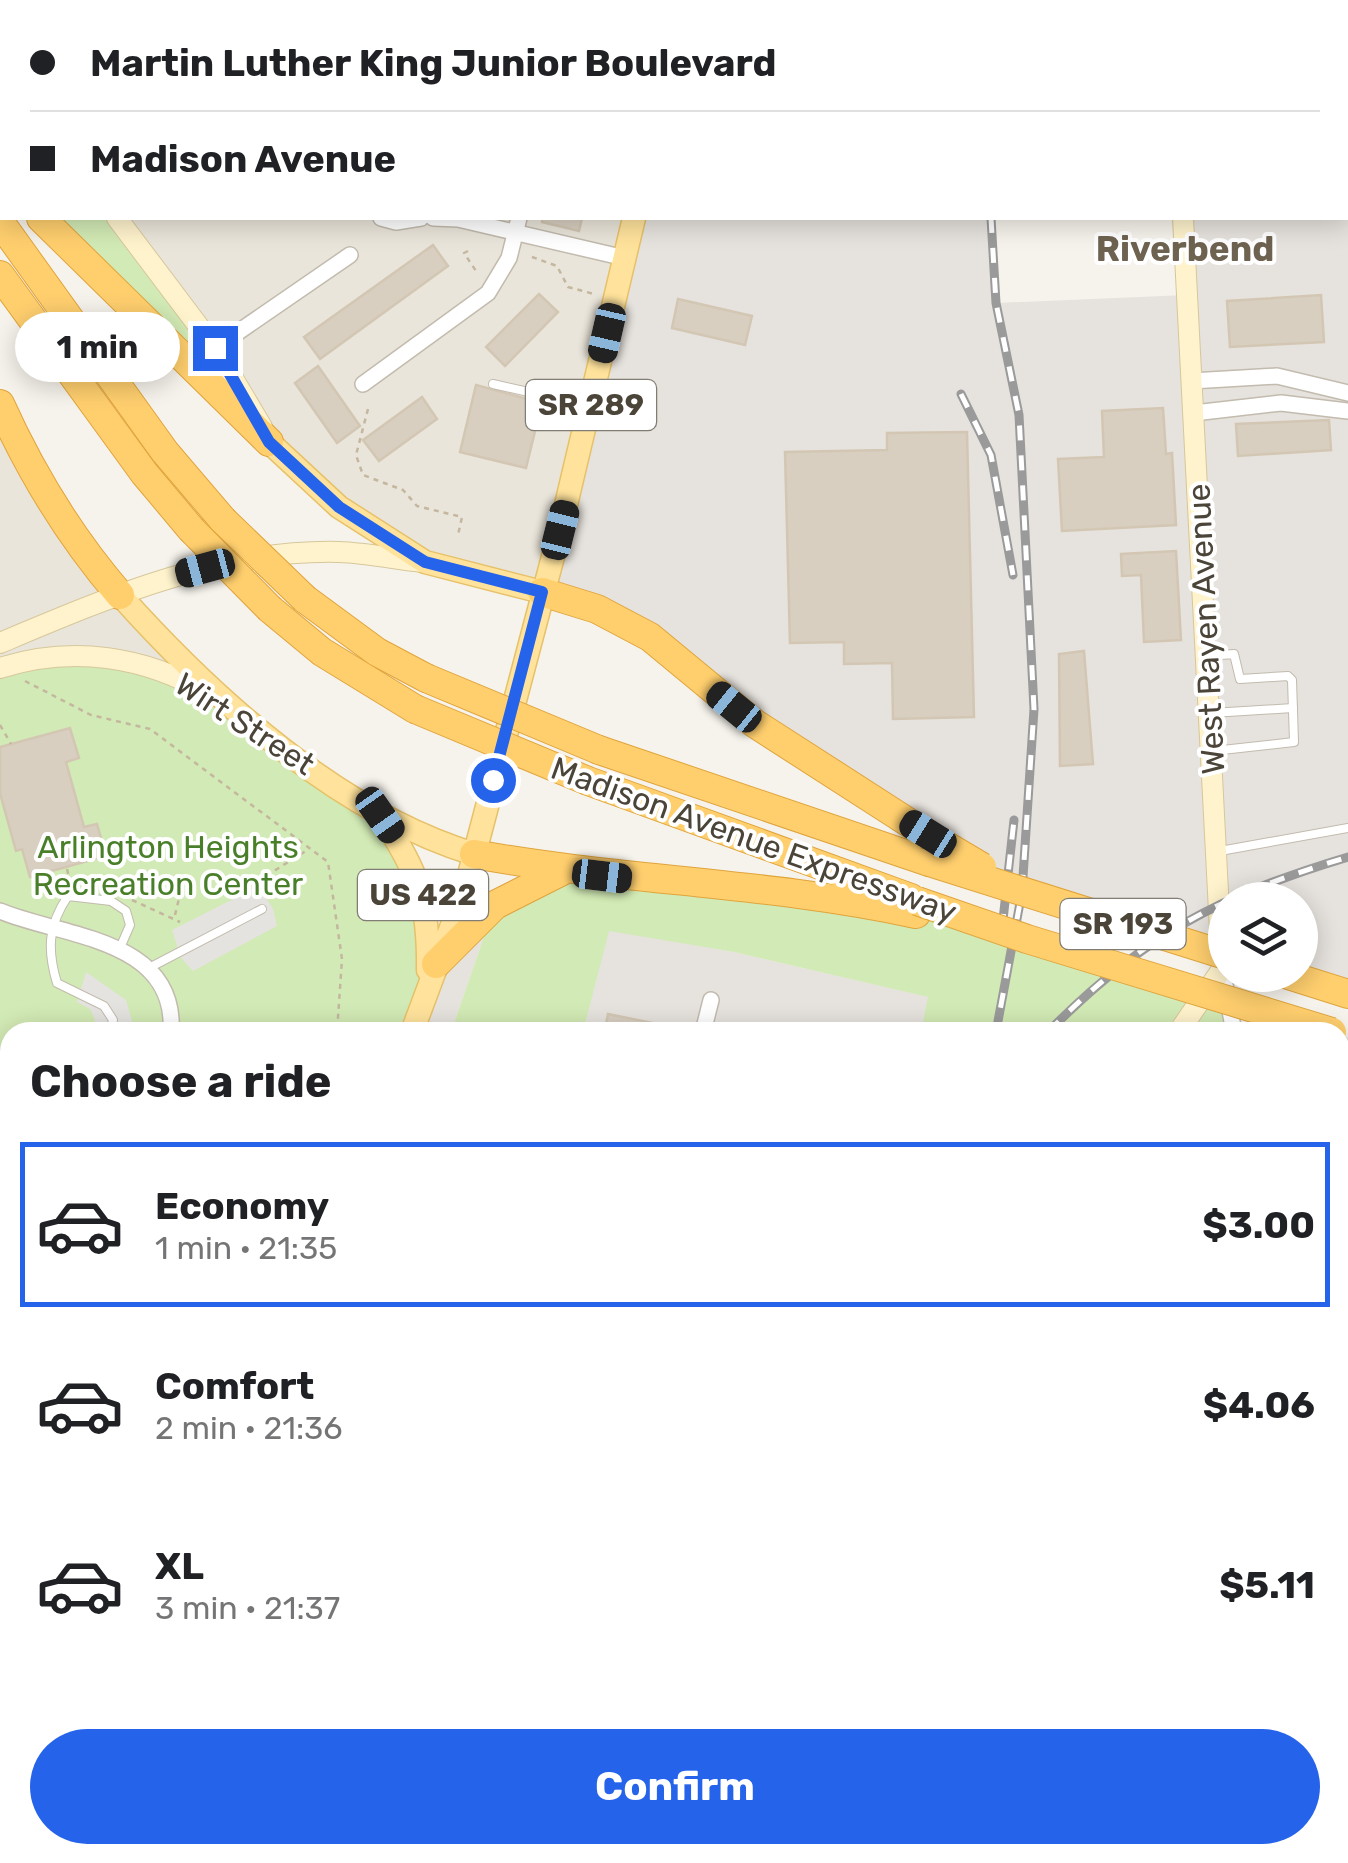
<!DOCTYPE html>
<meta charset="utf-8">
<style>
body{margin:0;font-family:Rubik,sans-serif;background:#f2f2f2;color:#202124;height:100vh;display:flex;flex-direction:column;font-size:38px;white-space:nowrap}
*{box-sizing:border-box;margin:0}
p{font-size:32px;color:#757577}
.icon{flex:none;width:55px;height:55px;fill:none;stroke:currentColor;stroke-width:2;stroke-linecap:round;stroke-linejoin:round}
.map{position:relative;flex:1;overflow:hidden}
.side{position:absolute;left:0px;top:1022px;width:1350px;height:842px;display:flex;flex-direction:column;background:#fff;border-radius:30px 30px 0 0;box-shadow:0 5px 25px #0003}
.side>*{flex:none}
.banner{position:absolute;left:0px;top:0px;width:1350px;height:220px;box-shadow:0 5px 25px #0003;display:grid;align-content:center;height:220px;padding:0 30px;background:#fff}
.tools{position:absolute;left:1208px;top:882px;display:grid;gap:20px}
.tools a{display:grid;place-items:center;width:110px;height:110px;border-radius:50%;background:#fff;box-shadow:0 5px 25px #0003;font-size:50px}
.end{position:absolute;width:45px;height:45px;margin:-22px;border:12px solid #2563eb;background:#fff;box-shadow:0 0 0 5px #fff}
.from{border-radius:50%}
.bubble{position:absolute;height:70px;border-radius:35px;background:#fff;box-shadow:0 5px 25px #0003;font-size:32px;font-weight:700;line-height:70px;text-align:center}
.car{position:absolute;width:30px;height:60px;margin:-30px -15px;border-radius:12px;box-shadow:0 0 8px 2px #0007;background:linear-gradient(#222 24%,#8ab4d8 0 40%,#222 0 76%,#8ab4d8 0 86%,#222 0)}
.banner b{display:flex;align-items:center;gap:35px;height:95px;font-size:38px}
.banner b+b{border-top:2px solid #e0e0e0}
.banner i{width:25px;height:25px;background:#202124}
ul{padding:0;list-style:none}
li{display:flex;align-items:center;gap:30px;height:165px;margin:0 20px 15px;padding:0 10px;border:5px solid transparent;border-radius:0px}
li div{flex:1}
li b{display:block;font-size:38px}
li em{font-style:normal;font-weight:700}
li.on{border-color:#2563eb}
li>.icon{width:90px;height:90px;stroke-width:1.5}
h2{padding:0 30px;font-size:45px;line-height:120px}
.button{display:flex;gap:20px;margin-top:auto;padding:20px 30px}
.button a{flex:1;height:115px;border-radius:60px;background:#2563eb;color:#fff;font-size:40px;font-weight:700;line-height:115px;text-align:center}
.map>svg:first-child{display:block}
.residential{fill:#eae5da}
.industrial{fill:#e6e2dd}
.green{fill:#d2eab5}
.parking{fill:#e5e3e0}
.building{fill:#d8cfc1;stroke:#d3c7b4;stroke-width:2.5}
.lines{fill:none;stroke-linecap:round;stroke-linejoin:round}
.lane-casing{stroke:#c2bbae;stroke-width:10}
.street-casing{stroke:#c2bbae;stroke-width:18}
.secondary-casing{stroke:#d6c79b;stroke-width:22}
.primary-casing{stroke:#e6c16a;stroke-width:25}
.highway-casing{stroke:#e0a43c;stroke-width:30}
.path{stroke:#c4b79f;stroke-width:2.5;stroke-dasharray:5 5;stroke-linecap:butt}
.lane{stroke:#fff;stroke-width:8}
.street{stroke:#fff;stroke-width:15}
.secondary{stroke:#fff3cd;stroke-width:20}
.primary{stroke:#ffe39c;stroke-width:22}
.highway{stroke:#ffcf6e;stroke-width:28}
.rail-casing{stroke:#9a9a9a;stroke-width:9}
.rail{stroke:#fff;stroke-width:5;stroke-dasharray:15;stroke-linecap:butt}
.highway-bridge-casing{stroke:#e0a43c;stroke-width:30;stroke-linecap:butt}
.highway-bridge{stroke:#ffcf6e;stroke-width:28}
.route{stroke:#2563eb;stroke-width:12}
.labels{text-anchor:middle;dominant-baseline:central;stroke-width:8;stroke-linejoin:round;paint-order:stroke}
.shield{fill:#fff;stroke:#817c74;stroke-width:2.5}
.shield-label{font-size:30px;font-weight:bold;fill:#4b4439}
.street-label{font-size:32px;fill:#4b4439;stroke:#fff}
.park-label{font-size:32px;fill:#4a7f2a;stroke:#fff}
.neighbourhood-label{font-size:35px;font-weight:bold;fill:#6e6250;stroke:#fff}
</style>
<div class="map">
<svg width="1348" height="1863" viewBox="0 0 1348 1863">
<rect width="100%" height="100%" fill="#f6f3ec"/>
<g class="residential">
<polygon points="0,0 686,0 2,2 2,59"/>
<polygon points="117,218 635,218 542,592 425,562 269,442"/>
<polygon points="0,404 43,492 236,710 0,668"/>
<polygon points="0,1210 10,1213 10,1855 24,1855 21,1863 0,1863"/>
</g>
<g class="industrial">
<polygon points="686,0 977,0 978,2 685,2"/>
<polygon points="1172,0 1348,0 1348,993 1300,975 1300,900 1225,900 1225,955 1022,892 666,649 542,592 634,218 991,218 997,303 1186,295 1183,218 1348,218 1348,2"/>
<polygon points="495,905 451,1032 412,1032 436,964"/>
<polygon points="608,930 734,952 929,997 921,1032 583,1032"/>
<polygon points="1340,1035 1348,1037 1348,1243 1340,1231"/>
<polygon points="1348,1363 1348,1646 1340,1642 1340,1381"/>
<polygon points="24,1855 608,1855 602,1863 21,1863"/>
</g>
<g class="green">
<polygon points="40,218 117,218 269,442"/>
<polygon points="56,656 171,674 380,815 429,935 412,1032 10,1032 10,1213 0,1210 0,668"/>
<polygon points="544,878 843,898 1027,939 1206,994 1222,969 1234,1032 921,1032 928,997 734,952 609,931 583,1032 451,1032 495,905"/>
<polygon points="1340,1231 1348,1243 1348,1363 1340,1381"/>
<polygon points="1340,1642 1348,1646 1348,1863 765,1863 770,1855 1340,1855"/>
</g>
<g class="parking">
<polygon points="259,886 273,909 277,926 193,971 181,958 172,930"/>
<polygon points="86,972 126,1000 135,1032 91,1032 95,1019 90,1009 77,1002"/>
</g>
<g class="building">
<polygon points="543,218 582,218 579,231 542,222"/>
<polygon points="433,245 448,266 320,359 304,337"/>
<polygon points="539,294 558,312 505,366 486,347"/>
<polygon points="1321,295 1324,342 1230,347 1227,301"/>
<polygon points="678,299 752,316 745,345 672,328"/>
<polygon points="318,366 360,426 337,443 295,383"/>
<polygon points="476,385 542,403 526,468 460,452"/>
<polygon points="422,397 437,419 379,461 363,440"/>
<polygon points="1163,408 1166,454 1172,453 1176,525 1062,531 1058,459 1104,457 1102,411"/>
<polygon points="1329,420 1331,450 1238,456 1236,424"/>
<polygon points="967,432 974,717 893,719 892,663 844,664 844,642 790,643 785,452 887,450 887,433"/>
<polygon points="1176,551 1181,640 1144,642 1141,575 1122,576 1121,554"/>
<polygon points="1084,651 1093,764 1060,766 1059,654"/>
<polygon points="70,728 79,758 66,762 84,827 97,824 106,856 30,877 22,849 16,851 0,793 0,747"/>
<polygon points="608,1014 667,1026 667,1032 605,1029"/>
</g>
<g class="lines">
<defs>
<g id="lane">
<polyline points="493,384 586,405"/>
<polyline points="1208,656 1234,654 1240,679 1288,676 1292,680 1294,742 1213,751"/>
<polyline points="1212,713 1293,708"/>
<polyline points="1220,851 1348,828"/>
<polyline points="147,969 262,909"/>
<path d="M110,1032l3,-12 -9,-14 -47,-23c-10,-33 -9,-58 11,-87l43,5 15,10 4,14 -10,23"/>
<polyline points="0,1180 2,1172 10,1173"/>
<polyline points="0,1505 10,1536"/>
<polyline points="0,1671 10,1632"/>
</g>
<g id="street">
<polyline points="152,2 156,0"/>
<polyline points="331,2 335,0"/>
<polyline points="568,2 569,0"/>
<polyline points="381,218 396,222 421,218"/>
<polyline points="433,218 458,219 625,258"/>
<polyline points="215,348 350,255"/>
<polyline points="1191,381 1277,376 1348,393"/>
<polyline points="363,384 488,293 509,258 519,218"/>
<polyline points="1194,413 1281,403 1348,411"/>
<path d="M0,911c62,26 177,27 171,121"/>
<polyline points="1222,969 1234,1032"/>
<polyline points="703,1032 711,1000"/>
<polyline points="0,1206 10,1205"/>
<polyline points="1340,1231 1348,1243"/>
<polyline points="0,1461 10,1463"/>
<polyline points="226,1863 228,1855"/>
<polyline points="468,1863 470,1855"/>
</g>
<g id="secondary">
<polyline points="1172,0 1172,2"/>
<polyline points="0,55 2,59"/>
<polyline points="117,218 215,348 262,427"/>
<path d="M0,643c107,-45 220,-94 339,-91 28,1 56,7 84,10"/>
<path d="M0,668c72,-23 145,-12 209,26"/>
<polyline points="1182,1027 1222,969 1183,218"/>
</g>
<g id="primary">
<polyline points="685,2 686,0"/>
<polyline points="269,442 339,507 425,562 542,592"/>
<path d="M120,595c93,104 219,218 354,259"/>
<path d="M382,818c37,54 47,86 46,152"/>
<polyline points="412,1032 465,890 560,530 634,218"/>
<polyline points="21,1863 24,1855"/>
</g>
<g id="highway">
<polyline points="0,177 2,180"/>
<polyline points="41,218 269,442"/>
<polyline points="0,222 165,452 223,520"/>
<polyline points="0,275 144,473 191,529"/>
<path d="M0,404c32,71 69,132 120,191"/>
<polyline points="542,592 597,609 650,637 754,723 928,835"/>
<polyline points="305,599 377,652 426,678"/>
<polyline points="270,609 322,652 415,709"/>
<polyline points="599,750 929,862"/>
<polyline points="588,781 911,898"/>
<path d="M474,854c147,27 295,28 442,60"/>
<polyline points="436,964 495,905 562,871"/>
<polyline points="1288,975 1348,994"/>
</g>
</defs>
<use href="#lane" class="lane-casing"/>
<use href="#street" class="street-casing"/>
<use href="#secondary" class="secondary-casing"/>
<use href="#primary" class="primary-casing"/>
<use href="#highway" class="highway-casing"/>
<g class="path">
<polyline points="468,251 464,253 476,271"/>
<polyline points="532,257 557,266 568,287 594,294"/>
<polyline points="368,409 356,455 363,475 403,490 417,506 462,517 458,535"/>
<polyline points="25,681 91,715 150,729 328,862 342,959 337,1032"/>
<polyline points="0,725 11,744"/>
<polyline points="67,869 71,885"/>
<polyline points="258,881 309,849"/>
<polyline points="132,900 180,922"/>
<polyline points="175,915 184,878"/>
</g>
<use href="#lane" class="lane"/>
<use href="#street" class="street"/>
<use href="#secondary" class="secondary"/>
<use href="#primary" class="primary"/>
<use href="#highway" class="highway"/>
<defs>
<g id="rail">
<polyline points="977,0 978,2"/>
<polyline points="991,218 996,303 1019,415 1034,709 1022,892 996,1032"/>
<polyline points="961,394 991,455 1013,575"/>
<polyline points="1002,929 1014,820"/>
<path d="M1048,1032c96,-97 170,-136 300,-175"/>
<polyline points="1340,1798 1348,1796"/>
<polyline points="603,1863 608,1855"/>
<polyline points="1088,1863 1113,1855"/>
</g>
</defs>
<use href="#rail" class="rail-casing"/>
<use href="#rail" class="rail"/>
<defs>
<g id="highway-bridge">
<polyline points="223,520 305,599"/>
<polyline points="191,529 270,609"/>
<polyline points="426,678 599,750"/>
<polyline points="415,709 588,781"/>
<polyline points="928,835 982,867"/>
<polyline points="929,862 1225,955"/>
<polyline points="917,901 1027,939 1332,1032"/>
</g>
</defs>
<use href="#highway-bridge" class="highway-bridge-casing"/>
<use href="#highway-bridge" class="highway-bridge"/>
</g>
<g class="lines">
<polyline class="route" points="215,348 269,442 339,507 425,562 542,592 493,780"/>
</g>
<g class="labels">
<g class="shield">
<rect x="526" y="380" width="130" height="50" rx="8"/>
<rect x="358" y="870" width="130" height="50" rx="8"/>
<rect x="1060.5" y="899" width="125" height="50" rx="8"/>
</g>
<g class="shield-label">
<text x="591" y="405">SR 289</text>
<text x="423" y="895">US 422</text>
<text x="1123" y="924">SR 193</text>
</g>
<g class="street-label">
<text transform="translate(1206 629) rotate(-93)">West Rayen Avenue</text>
<text transform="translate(245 724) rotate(33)">Wirt Street</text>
<text transform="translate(754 840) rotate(20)">Madison Avenue Expressway</text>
</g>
<g class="park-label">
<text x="168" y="847">Arlington Heights<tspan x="168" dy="37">Recreation Center</tspan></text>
</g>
<g class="neighbourhood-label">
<text x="1185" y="249">Riverbend</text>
</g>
</g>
</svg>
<div class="tools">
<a><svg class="icon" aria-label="layers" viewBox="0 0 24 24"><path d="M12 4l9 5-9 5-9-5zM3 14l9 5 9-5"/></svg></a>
</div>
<i class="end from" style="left:493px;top:780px"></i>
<i class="end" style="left:215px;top:348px"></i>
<div class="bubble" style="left:15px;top:312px;width:165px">1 min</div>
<i class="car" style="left:607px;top:333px;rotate:193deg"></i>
<i class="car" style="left:560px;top:530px;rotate:14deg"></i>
<i class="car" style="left:205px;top:568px;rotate:255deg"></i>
<i class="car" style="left:734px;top:707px;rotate:309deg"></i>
<i class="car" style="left:380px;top:815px;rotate:145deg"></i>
<i class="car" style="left:928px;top:834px;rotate:302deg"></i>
<i class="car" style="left:602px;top:876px;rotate:97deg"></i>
<div class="banner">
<b><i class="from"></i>Martin Luther King Junior Boulevard</b>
<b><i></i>Madison Avenue</b>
</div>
<section class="side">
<h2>Choose a ride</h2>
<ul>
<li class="on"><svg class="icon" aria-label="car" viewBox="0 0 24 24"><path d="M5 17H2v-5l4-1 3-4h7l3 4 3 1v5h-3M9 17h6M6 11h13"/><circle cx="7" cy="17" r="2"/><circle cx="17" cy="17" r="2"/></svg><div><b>Economy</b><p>1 min · 21:35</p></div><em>$3.00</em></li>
<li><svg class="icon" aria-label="car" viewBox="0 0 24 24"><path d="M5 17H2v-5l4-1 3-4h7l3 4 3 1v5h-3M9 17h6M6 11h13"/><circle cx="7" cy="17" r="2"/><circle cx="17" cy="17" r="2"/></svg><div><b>Comfort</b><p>2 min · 21:36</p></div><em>$4.06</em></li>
<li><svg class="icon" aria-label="car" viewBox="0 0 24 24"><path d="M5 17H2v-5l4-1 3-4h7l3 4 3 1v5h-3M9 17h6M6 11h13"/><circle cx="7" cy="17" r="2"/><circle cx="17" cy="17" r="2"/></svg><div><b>XL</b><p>3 min · 21:37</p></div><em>$5.11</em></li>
</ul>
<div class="button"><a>Confirm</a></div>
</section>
</div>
